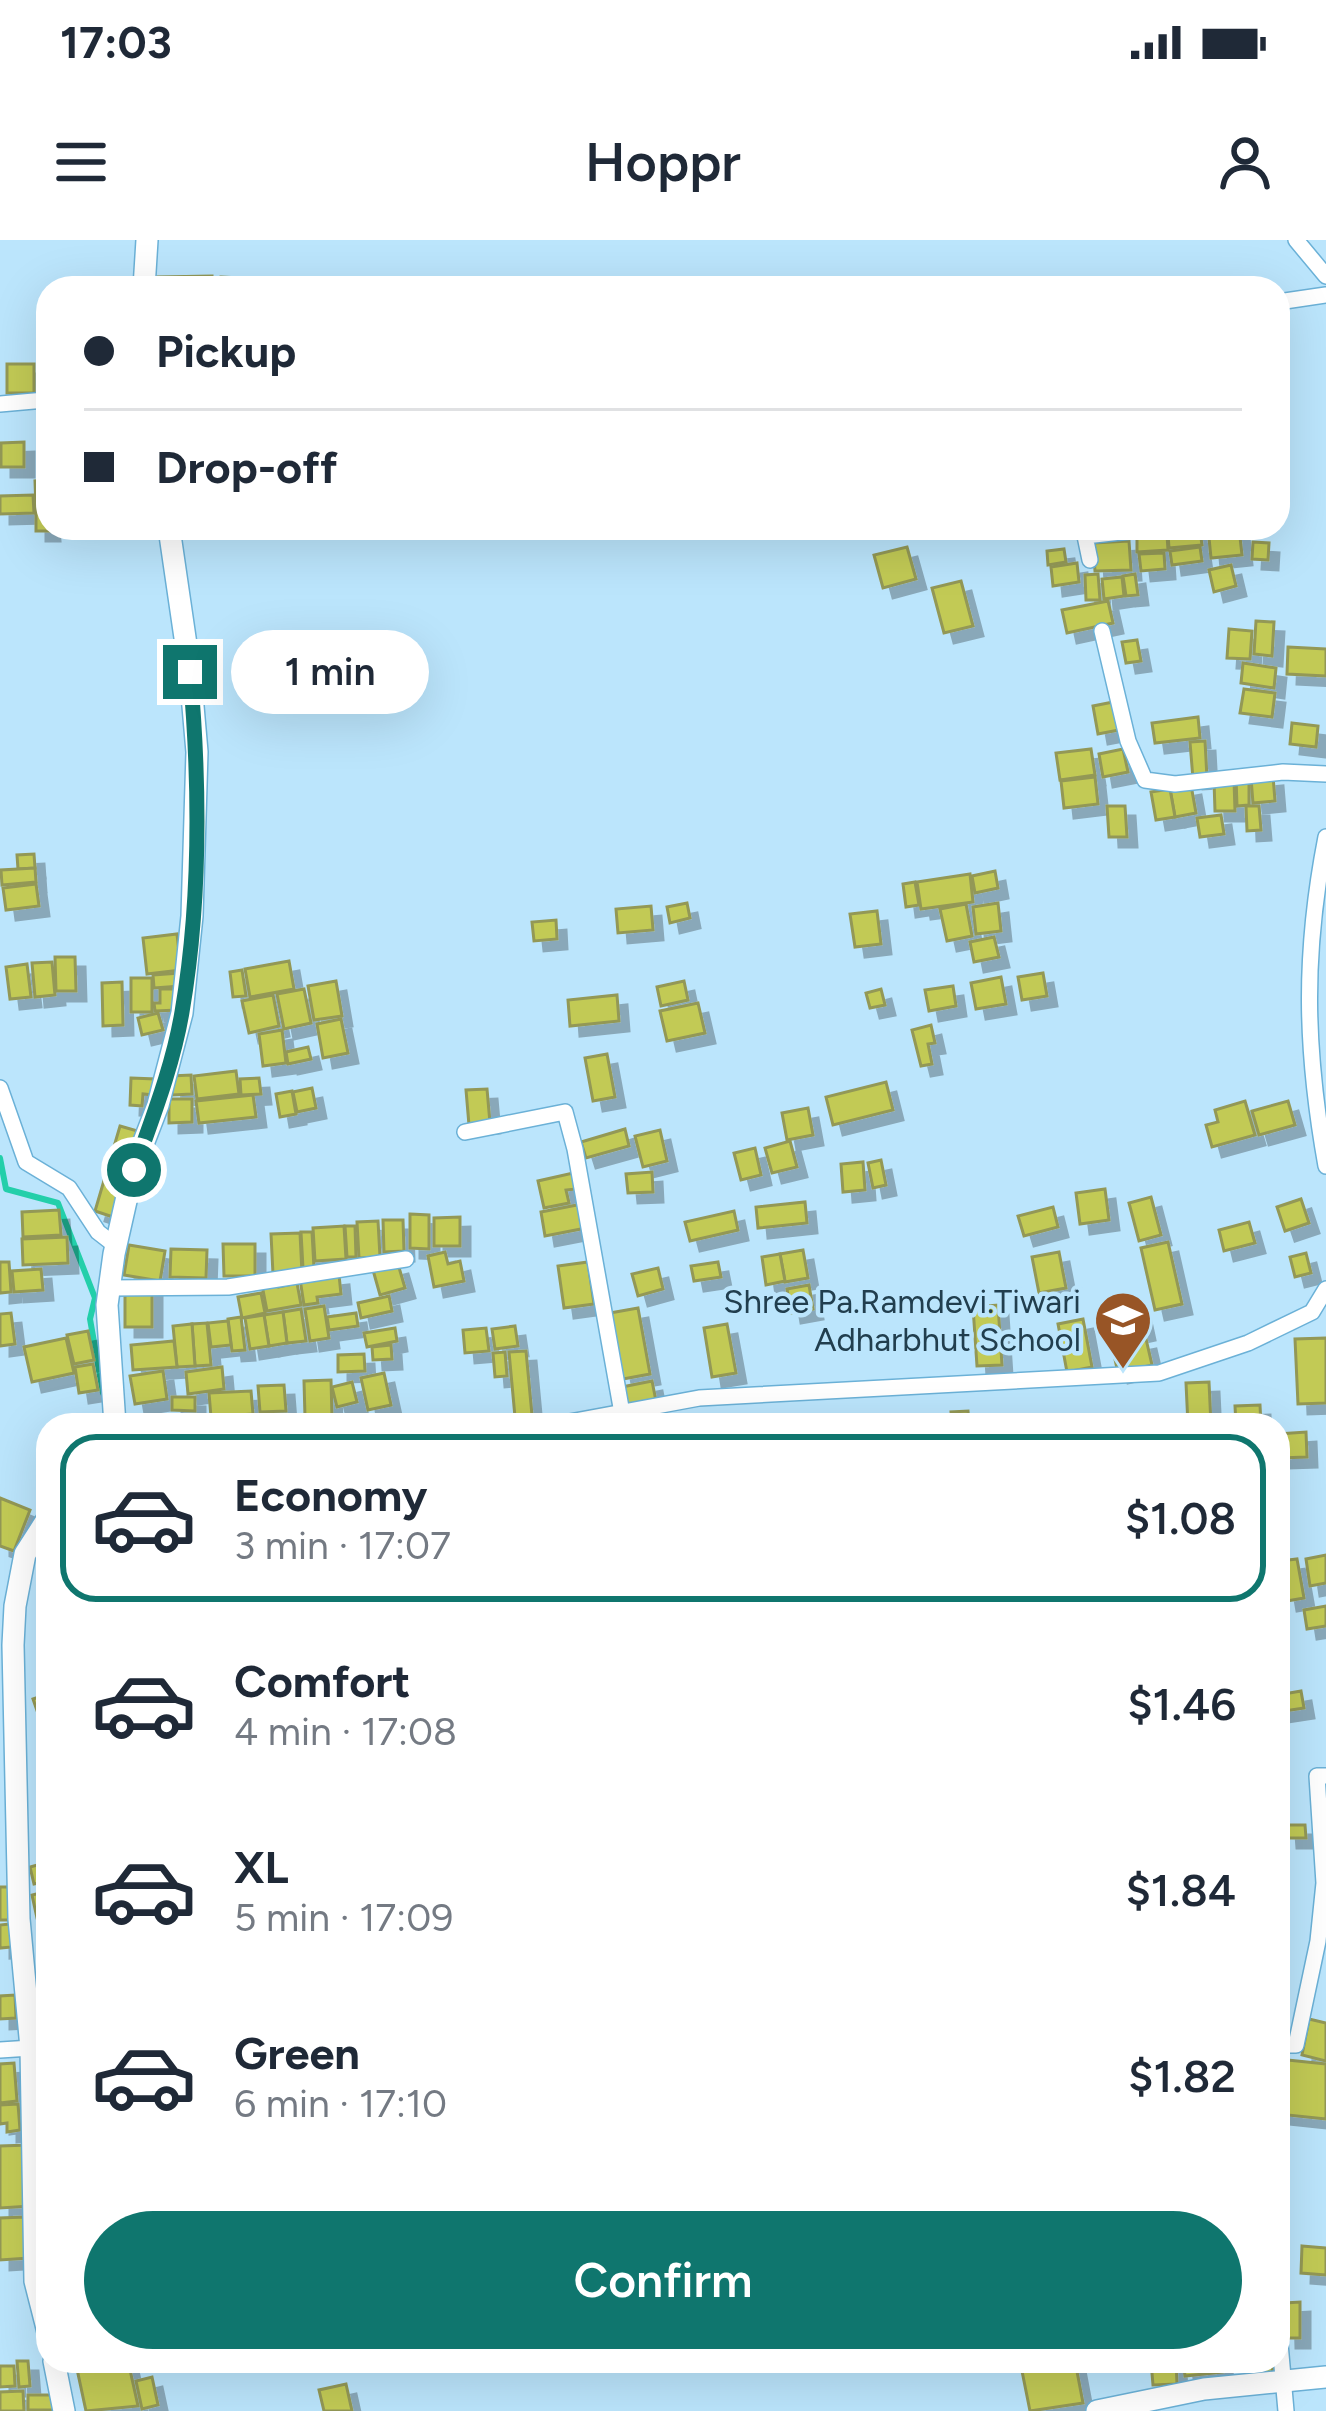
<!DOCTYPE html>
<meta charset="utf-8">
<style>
body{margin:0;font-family:Figtree,sans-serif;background:#f6f6f7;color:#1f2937;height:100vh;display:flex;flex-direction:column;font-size:45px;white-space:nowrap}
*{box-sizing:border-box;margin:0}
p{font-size:39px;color:#747a83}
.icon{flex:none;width:66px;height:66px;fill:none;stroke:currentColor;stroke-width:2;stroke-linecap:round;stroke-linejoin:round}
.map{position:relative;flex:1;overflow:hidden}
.sheet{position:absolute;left:36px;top:1173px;width:1254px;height:960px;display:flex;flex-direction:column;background:#fff;border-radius:36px;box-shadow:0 12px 48px #0002}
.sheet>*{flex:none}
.top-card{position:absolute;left:36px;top:36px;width:1254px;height:264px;border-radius:36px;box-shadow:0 12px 48px #0002;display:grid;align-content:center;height:264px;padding:0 48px;background:#fff}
.end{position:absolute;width:54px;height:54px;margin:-27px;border:15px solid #0f766e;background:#fff;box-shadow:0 0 0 6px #fff}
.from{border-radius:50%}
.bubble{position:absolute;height:84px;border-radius:42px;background:#fff;box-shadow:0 12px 48px #0002;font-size:39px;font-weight:600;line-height:84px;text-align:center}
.top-card b{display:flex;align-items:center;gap:42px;height:114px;font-size:45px}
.top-card b+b{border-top:3px solid #e0e1e3}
.top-card i{width:30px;height:30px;background:#1f2937}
ul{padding:21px 0 0;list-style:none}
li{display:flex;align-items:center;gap:36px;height:168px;margin:0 24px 18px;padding:0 24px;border:6px solid transparent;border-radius:36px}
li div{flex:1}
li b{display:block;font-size:45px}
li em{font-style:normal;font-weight:600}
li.selected{border-color:#0f766e}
li>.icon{width:108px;height:108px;stroke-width:1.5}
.action{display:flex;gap:24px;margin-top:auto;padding:24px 48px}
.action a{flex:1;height:138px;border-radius:72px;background:#0f766e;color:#fff;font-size:48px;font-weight:600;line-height:138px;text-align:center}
.status{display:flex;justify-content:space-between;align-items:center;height:84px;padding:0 60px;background:#fff;direction:ltr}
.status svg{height:33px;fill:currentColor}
header{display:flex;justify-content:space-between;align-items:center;height:156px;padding:0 48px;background:#fff;font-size:54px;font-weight:600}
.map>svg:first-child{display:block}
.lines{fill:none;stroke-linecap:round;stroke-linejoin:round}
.stream{stroke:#23cfaa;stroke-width:6}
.building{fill:#c2ca55;stroke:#939856;stroke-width:3;filter:url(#shadow)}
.street-casing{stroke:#6bb1d7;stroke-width:18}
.secondary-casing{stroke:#6bb1d7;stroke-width:24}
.street{stroke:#fff;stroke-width:15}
.secondary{stroke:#fff;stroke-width:21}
.route{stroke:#0f766e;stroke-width:15}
.labels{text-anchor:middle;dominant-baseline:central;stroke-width:9;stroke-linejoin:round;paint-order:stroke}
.poi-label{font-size:33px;fill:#213e4e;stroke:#bbe5fc;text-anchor:end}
</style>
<div class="status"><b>17:03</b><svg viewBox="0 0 49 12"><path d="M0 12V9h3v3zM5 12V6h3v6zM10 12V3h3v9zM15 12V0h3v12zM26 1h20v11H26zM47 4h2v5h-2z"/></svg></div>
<header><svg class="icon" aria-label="menu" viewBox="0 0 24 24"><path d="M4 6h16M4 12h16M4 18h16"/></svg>Hoppr<svg class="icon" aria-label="person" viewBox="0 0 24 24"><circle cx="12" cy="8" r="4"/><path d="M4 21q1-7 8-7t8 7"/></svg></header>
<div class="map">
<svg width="1326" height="2171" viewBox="0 0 1326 2171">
<defs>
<filter id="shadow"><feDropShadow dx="10" dy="10" stdDeviation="0" flood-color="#0004"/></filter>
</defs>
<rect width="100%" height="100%" fill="#bbe5fc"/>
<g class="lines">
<polyline class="stream" points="0,918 6,949 58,963 95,1058 90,1079 103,1153"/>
</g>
<g class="building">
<polygon points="212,36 212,48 158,48 158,37"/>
<polygon points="221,37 263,39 262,48 221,48"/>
<polygon points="342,39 343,48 301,48 301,41"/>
<rect x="263" y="41" width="36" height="7"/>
<rect x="7" y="124" width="27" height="29"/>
<polygon points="24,202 24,227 1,227 1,203"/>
<polygon points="48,240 48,269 36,269 35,241"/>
<polygon points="33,255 34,273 0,274 0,256"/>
<polygon points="36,271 48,271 50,291 36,291"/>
<polygon points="1208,288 1239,288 1242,315 1211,318"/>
<polygon points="1200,291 1202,305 1169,308 1168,294"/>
<polygon points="1167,295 1168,310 1137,312 1137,297"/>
<polygon points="1129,301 1131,330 1095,331 1093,303"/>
<polygon points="1253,302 1269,303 1268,320 1252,319"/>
<polygon points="907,307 916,339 883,348 874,315"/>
<polygon points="1200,307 1202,321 1172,325 1170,311"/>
<polygon points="1064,309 1066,322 1048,325 1047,311"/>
<polygon points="1164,313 1165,329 1141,331 1139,314"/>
<polygon points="1077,323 1079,342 1053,346 1051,327"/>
<polygon points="1231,325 1236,346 1214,352 1209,330"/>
<polygon points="1098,334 1100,360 1086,360 1085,335"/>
<polygon points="1135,334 1138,355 1126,356 1123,336"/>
<polygon points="1122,337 1124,356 1104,359 1102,339"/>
<polygon points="961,341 973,386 944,393 932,348"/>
<polygon points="1108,361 1113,383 1067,393 1062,370"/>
<polygon points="1256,381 1274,382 1272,416 1254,414"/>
<polygon points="1229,389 1252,391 1250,419 1227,418"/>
<polygon points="1137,400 1141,421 1126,423 1122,402"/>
<polygon points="1288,407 1326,409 1326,436 1287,434"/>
<polygon points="1243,423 1276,428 1274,448 1241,443"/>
<polygon points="1244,449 1275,453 1272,477 1240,473"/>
<polygon points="1118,461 1124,489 1098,494 1093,466"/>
<polygon points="1198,477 1200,498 1155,503 1152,483"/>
<polygon points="1292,483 1318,486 1316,507 1290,504"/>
<polygon points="1205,501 1207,538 1193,539 1190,502"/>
<polygon points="1091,509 1095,535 1060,540 1056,513"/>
<polygon points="1123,509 1128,532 1103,537 1099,514"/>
<polygon points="1273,536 1275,561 1253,563 1251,538"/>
<polygon points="1095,537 1098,564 1064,568 1061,541"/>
<polygon points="1236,538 1249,538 1249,565 1237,566"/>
<polygon points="1234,540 1235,571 1215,571 1214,541"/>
<polygon points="1191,545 1196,573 1175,577 1170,549"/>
<polygon points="1170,549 1175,577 1156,580 1151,552"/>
<polygon points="1107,566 1125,566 1127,597 1109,597"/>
<polygon points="1246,566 1259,566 1261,590 1247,591"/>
<polygon points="1221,575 1224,594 1200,597 1197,578"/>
<polygon points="34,614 35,628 18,629 17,615"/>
<polygon points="35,628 36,642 2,645 1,630"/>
<polygon points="995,631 998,648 975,653 972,636"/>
<polygon points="970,634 973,662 921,669 917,642"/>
<polygon points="915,642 919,665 906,667 903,644"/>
<polygon points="36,644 39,666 6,670 3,648"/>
<polygon points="687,663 690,678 670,683 667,667"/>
<polygon points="998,663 1001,691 976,694 973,667"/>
<polygon points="966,664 972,696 947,701 940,669"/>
<polygon points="651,666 653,690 618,693 616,669"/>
<polygon points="877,671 881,704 855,707 850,674"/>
<polygon points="556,680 557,699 534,701 532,682"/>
<polygon points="177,694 181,730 147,734 143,698"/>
<polygon points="994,697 999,717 974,722 970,702"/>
<polygon points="55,717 75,717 76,751 56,751"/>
<polygon points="289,721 294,749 250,757 245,729"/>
<polygon points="52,722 55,755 35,757 32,723"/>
<polygon points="27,724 31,757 10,759 6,727"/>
<polygon points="242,730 246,756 233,757 230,732"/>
<polygon points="180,733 181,746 154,748 153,735"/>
<polygon points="1043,733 1047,756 1022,760 1018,737"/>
<polygon points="1001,737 1006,764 976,769 971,743"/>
<rect x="131" y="738" width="21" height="34"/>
<polygon points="336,741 342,776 314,780 308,746"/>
<polygon points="684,741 688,760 661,766 657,747"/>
<polygon points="122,742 123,785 103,786 102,743"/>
<polygon points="953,746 956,766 929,771 925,750"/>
<polygon points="160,749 178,749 178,770 155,771 154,763 160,763"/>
<polygon points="304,749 311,783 284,789 277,754"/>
<polygon points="881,749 885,765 870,768 866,753"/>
<polygon points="273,755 279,786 249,793 242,761"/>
<polygon points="617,755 619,781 570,786 568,760"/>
<polygon points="698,763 705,793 667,801 660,771"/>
<polygon points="158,773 163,790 142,795 138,778"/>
<polygon points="341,779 348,813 323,818 317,784"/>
<polygon points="931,785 935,803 928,804 932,824 921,826 912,790"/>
<polygon points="282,790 286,823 263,826 259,794"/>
<polygon points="308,807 311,819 288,824 286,812"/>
<polygon points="607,814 615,857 593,861 585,818"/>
<polygon points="236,831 239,854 197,859 194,836"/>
<polygon points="191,835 192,854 172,855 171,836"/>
<polygon points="131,838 155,839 154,855 143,854 142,866 130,865"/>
<polygon points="259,838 261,854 241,855 240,839"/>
<polygon points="886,842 893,870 833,885 826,857"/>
<polygon points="312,848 316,868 297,872 293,852"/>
<polygon points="487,849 490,883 469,885 466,850"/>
<polygon points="292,851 296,874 280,877 276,854"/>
<polygon points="253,855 256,877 199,883 196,861"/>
<polygon points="169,859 192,859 192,882 169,883"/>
<polygon points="1245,861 1255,895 1212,907 1206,885 1218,882 1215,870"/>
<polygon points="1288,861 1295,885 1259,895 1252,871"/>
<polygon points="808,868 813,895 787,900 782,873"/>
<polygon points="120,886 141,892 116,978 95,971"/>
<polygon points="625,889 629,906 586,918 581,902"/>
<polygon points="660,890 667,921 643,927 635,896"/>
<polygon points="790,901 797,927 772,933 765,908"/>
<polygon points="755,908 761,935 741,940 734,913"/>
<polygon points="881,920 886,945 873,948 868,923"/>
<polygon points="863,922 865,950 843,952 841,924"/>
<polygon points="652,932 653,952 628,953 626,934"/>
<polygon points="573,933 576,949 566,950 569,963 544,968 538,941"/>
<polygon points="1105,949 1109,980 1080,984 1076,953"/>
<polygon points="1151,957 1161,995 1139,1001 1129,963"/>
<polygon points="1301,959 1309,983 1285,991 1277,967"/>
<polygon points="805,962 807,983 758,988 756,967"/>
<polygon points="582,964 586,988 545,996 541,972"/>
<polygon points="1053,967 1058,987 1024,996 1018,976"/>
<polygon points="59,970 61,995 23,997 22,972"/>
<polygon points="734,971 738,990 690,1001 685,982"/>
<polygon points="410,974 429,975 429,1009 410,1008"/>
<polygon points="460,977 460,1006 434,1006 434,978"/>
<polygon points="383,980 403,980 404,1011 384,1012"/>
<polygon points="378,981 380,1017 359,1018 357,982"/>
<polygon points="1249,982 1255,1003 1224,1011 1219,990"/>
<polygon points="344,986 346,1019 315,1021 313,988"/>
<polygon points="345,986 355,986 356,1017 347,1017"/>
<polygon points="301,992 312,992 314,1028 303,1028"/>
<polygon points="300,993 302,1033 273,1034 271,994"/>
<polygon points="67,997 68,1023 23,1025 22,999"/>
<polygon points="1168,1002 1182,1064 1155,1070 1141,1008"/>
<polygon points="223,1004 255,1004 255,1036 224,1036"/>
<polygon points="129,1005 165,1011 160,1041 124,1035"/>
<polygon points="171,1009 207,1010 206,1038 170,1037"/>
<polygon points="803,1010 808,1038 785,1042 780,1014"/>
<polygon points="445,1012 448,1024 460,1021 464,1041 434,1047 428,1016"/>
<polygon points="1059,1012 1066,1048 1039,1053 1032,1017"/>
<polygon points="1306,1013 1311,1033 1295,1037 1290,1017"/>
<polygon points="780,1014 785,1041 766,1045 762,1017"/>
<polygon points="0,1022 9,1022 11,1052 0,1053"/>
<polygon points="588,1022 594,1064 564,1068 558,1026"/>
<polygon points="718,1022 721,1037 694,1041 691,1026"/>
<polygon points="398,1024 405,1048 380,1055 373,1030"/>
<polygon points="658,1028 663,1049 638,1056 632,1034"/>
<polygon points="41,1029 43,1050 14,1052 12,1031"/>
<polygon points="339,1035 341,1054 317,1057 318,1063 304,1065 300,1039"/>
<polygon points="279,1042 279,1047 297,1043 301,1065 267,1071 262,1045"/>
<polygon points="809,1045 813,1069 791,1073 787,1049"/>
<rect x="125" y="1046" width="27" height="41"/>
<polygon points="261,1053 265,1073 242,1078 238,1057"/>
<polygon points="389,1056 392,1071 361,1078 358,1063"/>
<polygon points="1139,1062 1145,1090 1114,1097 1108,1070"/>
<polygon points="998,1065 1002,1125 977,1126 973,1067"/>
<polygon points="324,1066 329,1098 310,1101 305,1069"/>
<polygon points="638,1068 650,1134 623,1139 610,1073"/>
<polygon points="301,1069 306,1101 287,1103 283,1072"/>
<polygon points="283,1072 287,1103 269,1106 264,1075"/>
<polygon points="11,1073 15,1104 0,1106 0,1074"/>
<polygon points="356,1073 358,1086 329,1090 327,1077"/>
<polygon points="264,1075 269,1106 250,1109 245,1078"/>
<polygon points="241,1077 245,1110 232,1111 228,1079"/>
<polygon points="1083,1079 1092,1127 1067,1132 1058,1084"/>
<polygon points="228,1081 231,1105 211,1107 208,1083"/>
<polygon points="207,1083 211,1125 195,1126 192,1084"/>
<polygon points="192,1084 195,1126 177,1127 173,1086"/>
<polygon points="727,1084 736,1133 712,1137 704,1088"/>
<polygon points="515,1086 518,1106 495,1109 492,1089"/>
<polygon points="395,1088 397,1101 367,1107 364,1093"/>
<polygon points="486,1088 489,1111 465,1113 463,1090"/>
<polygon points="88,1091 94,1120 74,1124 67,1095"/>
<polygon points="66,1098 74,1133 32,1142 24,1107"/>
<polygon points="1326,1098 1326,1163 1298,1164 1295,1099"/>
<polygon points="1146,1099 1152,1125 1118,1133 1112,1106"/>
<polygon points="174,1101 177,1127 133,1130 131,1105"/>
<polygon points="391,1105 392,1119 373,1120 372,1107"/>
<polygon points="526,1111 532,1175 515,1177 509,1112"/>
<polygon points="505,1112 507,1136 495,1137 493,1113"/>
<polygon points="364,1114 365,1131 338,1132 338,1115"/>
<polygon points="93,1124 98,1150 79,1153 75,1127"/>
<polygon points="222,1127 224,1149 188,1154 186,1132"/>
<polygon points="163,1131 167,1159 135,1164 130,1136"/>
<polygon points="384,1133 391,1165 368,1170 361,1138"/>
<polygon points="331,1140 332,1177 305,1177 304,1141"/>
<polygon points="652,1141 656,1161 626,1167 622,1147"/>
<polygon points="352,1142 357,1162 337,1167 332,1147"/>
<polygon points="1209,1142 1211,1185 1188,1185 1186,1143"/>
<polygon points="284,1145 286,1171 260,1172 258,1146"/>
<polygon points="251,1151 253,1174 211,1177 209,1153"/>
<polygon points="172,1157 195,1157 195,1171 172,1170"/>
<polygon points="1260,1165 1261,1185 1236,1185 1235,1166"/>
<polygon points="968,1171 969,1185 952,1185 951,1172"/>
<polygon points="1306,1192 1307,1217 1279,1218 1278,1194"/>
<polygon points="0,1258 30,1270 14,1311 0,1306"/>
<polygon points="1326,1315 1326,1343 1310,1346 1306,1319"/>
<polygon points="1297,1319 1304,1358 1287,1361 1280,1321"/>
<polygon points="1326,1366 1326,1386 1307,1389 1304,1370"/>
<polygon points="1301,1451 1304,1468 1278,1472 1278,1455"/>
<polygon points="42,1456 48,1475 48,1487 43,1488 33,1459"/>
<polygon points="1286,1585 1305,1585 1306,1598 1287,1598"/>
<polygon points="48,1622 48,1641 34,1644 30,1627"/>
<polygon points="0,1647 9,1647 10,1680 0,1680"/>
<polygon points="48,1651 48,1675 37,1678 32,1655"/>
<polygon points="10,1684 12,1707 0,1708 0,1685"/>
<polygon points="15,1755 16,1778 0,1779 0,1756"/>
<polygon points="1309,1779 1326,1783 1326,1821 1302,1815"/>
<polygon points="1278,1819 1326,1824 1326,1879 1278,1874"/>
<polygon points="14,1823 17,1861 0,1863 0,1824"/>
<polygon points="18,1864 20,1890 7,1892 7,1883 0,1884 0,1865"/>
<polygon points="29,1905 31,1966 0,1968 0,1906"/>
<polygon points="25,1977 29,2018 0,2020 0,1978"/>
<polygon points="1302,2006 1326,2008 1326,2035 1301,2033"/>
<polygon points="1300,2062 1300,2098 1286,2098 1285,2063"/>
<polygon points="17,2121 28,2121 30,2146 19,2147"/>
<polygon points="111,2121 128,2121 138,2166 86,2171 77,2129"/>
<polygon points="1020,2121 1075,2121 1083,2163 1030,2171"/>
<polygon points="1151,2121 1176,2121 1177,2144 1153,2145"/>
<polygon points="1183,2121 1222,2121 1223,2132 1185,2136"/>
<polygon points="1246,2121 1272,2121 1273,2138 1248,2140"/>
<polygon points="0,2126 14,2126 15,2146 0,2147"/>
<polygon points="152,2137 158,2165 142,2169 136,2141"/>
<polygon points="346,2144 352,2171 324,2171 319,2150"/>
<polygon points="23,2151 24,2171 0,2171 0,2152"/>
<rect x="28" y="2155" width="28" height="15"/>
</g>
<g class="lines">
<defs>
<g id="street">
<polyline points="1296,0 1326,36"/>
<polyline points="1278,62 1326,55"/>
<polyline points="0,164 45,160 48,168"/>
<polyline points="1090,320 1085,296 1158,288"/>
<polyline points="1102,391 1128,501 1145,540 1175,544 1283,532 1326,534"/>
<path d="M1326,597c-23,118 -21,211 0,329"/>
<polyline points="0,848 26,922 69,948 98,992 116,1006"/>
<polyline points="465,892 565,872 575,909 622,1173"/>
<polyline points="110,1048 228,1047 406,1019"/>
<polyline points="209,1185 322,1185"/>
<polyline points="553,1185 699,1158 1159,1133 1248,1103 1312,1072 1326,1049"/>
<polyline points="1278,1805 1296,1805 1318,1701 1324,1643 1317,1536 1326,1536"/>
<polyline points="0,1810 31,1808"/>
<polyline points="1278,1897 1278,1911"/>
<polyline points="1278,2081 1286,2171"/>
</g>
<g id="secondary">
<polyline points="144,48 147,0"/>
<polyline points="115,1185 107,1065 114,1014 133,930 158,865 182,773 192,676 197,512 190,432 169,288"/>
<polyline points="48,1278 25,1314 15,1366 13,1405 19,1679 31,1808 35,2041 48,2092"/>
<polyline points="54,2121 64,2171"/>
<polyline points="1097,2171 1204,2149 1326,2137"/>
</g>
</defs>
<use href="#street" class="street-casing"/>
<use href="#secondary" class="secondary-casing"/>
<use href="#street" class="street"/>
<use href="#secondary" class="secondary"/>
</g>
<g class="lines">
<path class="route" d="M134,930c18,-51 39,-104 48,-158 19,-111 18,-228 8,-340"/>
</g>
<defs>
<symbol id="school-pin" viewBox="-11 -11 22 30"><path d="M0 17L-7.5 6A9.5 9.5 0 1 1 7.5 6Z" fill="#985526" stroke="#bbe5fc"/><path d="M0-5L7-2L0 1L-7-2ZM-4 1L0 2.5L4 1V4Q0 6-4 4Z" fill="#fff"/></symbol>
</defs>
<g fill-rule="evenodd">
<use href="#school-pin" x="1090" y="1047" width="66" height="90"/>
</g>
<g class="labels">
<g class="poi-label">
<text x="1081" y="1061">Shree Pa.Ramdevi.Tiwari<tspan x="1081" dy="38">Adharbhut School</tspan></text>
</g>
</g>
</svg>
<i class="end from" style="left:134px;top:930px"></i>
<i class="end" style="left:190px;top:432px"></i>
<div class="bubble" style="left:231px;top:390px;width:198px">1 min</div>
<div class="top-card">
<b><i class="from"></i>Pickup</b>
<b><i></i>Drop-off</b>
</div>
<section class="sheet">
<ul>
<li class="selected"><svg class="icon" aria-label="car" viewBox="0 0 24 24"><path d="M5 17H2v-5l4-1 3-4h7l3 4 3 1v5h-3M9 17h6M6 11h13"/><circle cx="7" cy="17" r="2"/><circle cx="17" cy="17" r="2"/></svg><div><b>Economy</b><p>3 min · 17:07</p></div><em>$1.08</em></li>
<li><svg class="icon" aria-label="car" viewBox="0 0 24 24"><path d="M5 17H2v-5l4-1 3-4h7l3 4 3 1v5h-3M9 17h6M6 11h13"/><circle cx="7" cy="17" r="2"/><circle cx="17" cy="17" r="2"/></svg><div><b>Comfort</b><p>4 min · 17:08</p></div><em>$1.46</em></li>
<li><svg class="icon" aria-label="car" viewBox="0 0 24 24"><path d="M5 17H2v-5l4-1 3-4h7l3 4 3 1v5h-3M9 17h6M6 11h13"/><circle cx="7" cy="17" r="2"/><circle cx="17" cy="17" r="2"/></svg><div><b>XL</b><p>5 min · 17:09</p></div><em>$1.84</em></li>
<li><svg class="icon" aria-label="car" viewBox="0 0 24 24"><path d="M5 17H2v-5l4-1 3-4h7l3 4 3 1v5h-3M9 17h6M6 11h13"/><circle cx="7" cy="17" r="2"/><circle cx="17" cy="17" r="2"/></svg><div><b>Green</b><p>6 min · 17:10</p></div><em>$1.82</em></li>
</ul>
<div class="action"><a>Confirm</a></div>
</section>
</div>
